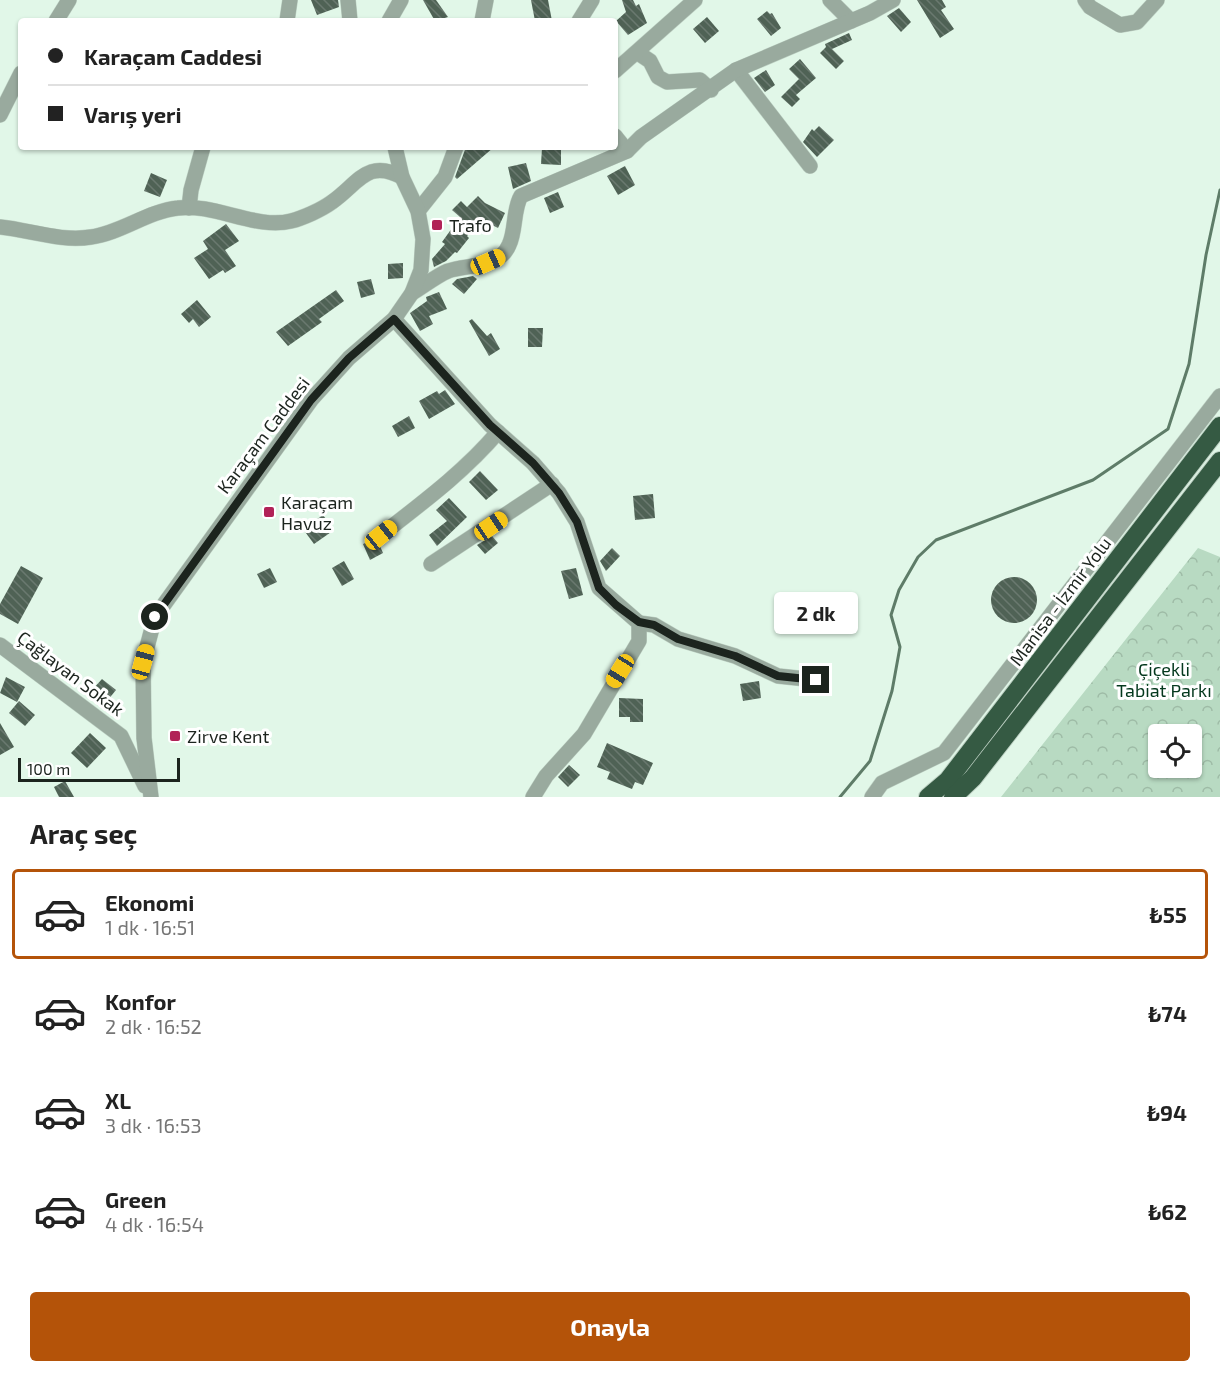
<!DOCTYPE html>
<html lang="tr">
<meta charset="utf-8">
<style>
body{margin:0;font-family:"Exo 2",sans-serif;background:#f6f6f6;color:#222;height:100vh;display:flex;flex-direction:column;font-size:22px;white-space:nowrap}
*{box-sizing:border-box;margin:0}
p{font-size:20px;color:#767676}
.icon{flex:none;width:33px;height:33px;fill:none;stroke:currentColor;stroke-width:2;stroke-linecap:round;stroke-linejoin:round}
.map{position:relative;height:797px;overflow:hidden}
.panel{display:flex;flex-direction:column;background:#fff;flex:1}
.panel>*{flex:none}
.guide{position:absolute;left:18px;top:18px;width:600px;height:132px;border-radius:6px;box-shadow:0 2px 4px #0004;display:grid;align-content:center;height:132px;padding:0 30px;background:#fff}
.fabs{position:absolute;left:1148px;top:724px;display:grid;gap:12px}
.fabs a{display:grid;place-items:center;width:54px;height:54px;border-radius:6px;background:#fff;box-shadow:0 2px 4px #0004;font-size:30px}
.scale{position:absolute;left:18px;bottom:15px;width:162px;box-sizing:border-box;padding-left:6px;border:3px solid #1c241e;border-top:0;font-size:16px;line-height:21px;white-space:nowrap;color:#1c241e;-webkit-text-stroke:4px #fff;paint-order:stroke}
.end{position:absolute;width:27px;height:27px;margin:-14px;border:8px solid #1c241e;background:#fff;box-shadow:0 0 0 3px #fff}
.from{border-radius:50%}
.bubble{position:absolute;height:42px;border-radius:6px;background:#fff;box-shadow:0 2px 4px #0004;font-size:20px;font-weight:700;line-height:42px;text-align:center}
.car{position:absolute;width:18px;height:36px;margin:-18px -9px;border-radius:8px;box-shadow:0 0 4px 2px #0007;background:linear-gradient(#f5c518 24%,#345 0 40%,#f5c518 0 76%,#345 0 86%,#f5c518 0)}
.guide b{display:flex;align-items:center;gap:21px;height:57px;font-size:22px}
.guide b+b{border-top:2px solid #e0e0e0}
.guide i{width:15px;height:15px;background:#222}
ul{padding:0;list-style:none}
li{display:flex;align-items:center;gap:18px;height:90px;margin:0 12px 9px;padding:0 18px;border:3px solid transparent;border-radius:6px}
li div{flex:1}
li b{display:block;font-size:22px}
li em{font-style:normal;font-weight:700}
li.selected{border-color:#b45309}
li>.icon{width:54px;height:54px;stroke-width:1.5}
h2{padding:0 30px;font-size:27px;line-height:72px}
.button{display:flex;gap:12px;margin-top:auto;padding:12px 30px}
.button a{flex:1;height:69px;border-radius:6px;background:#b45309;color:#fff;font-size:24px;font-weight:700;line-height:69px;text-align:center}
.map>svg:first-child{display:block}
.park{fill:url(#park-crowns);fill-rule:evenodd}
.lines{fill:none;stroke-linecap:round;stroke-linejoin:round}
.stream{stroke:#5e7c68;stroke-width:3}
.building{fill:url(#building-back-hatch)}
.minor-casing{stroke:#bed1c4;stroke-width:16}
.highway-casing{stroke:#bed1c4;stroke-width:20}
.minor{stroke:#99aa9e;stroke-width:15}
.highway{stroke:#355a43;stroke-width:18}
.route{stroke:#1c241e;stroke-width:8}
.poi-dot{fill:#b12257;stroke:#fff;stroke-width:2}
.labels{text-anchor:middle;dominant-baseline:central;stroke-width:6;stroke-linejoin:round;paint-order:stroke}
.poi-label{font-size:18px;fill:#1c241e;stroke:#fff;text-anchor:start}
.street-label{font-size:18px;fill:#1c241e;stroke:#fff}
.park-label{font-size:18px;fill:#04381d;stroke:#fff}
</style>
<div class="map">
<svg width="1220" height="797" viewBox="0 0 1220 797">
<defs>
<pattern id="park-crowns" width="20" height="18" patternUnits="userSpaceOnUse" patternTransform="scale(1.5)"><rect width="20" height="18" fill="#b8dac2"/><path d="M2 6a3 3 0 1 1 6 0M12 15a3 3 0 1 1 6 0" fill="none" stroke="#9ebba6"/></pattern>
<pattern id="building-back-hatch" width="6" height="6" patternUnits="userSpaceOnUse" patternTransform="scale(1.5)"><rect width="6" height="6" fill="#4f6255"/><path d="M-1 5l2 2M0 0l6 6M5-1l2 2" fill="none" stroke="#6a796f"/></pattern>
</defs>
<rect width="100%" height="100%" fill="#e1f7e8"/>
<path class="park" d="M1198,548l22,9v240h-219zM1158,735h33v33h-33z"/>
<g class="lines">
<polyline class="stream" points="840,797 870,761 892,691 900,647 891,615 899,590 918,557 936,540 1093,480 1168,429 1189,364 1206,255 1220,190"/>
</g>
<g class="building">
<polygon points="311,0 338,0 339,7 317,15"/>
<polygon points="423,0 436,0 448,17 435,21"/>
<polygon points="531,0 548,0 552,21 535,21"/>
<polygon points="622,0 633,0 636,6 639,4 647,23 628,35 616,21 626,12"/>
<polygon points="917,0 942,0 946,7 941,10 954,29 940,38"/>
<polygon points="899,8 911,22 901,32 887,16"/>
<polygon points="767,11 770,14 772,13 781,28 771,36 757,19"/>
<polygon points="707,17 719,31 705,43 693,29"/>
<polygon points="849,33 852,40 832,49 844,61 836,69 820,53 826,47 825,44"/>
<polygon points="800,59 816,78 796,95 800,99 792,107 781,97 799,79 789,69"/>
<polygon points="766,70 775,85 765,92 754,78"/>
<polygon points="819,126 834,140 817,157 803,142 812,129 814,131"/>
<polygon points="466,147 494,147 457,179 455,177"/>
<polygon points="542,148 561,149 561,165 541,164"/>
<polygon points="526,163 531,181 513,189 508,167"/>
<polygon points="625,166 635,185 618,195 607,176"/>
<polygon points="151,173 167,180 160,197 144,191"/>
<polygon points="558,192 564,207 550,213 544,198"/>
<polygon points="478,196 485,203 505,213 498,228 482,220 467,236 469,238 457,253 455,252 446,261 434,267 432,259 445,244 442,242 460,217 452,210 461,201 467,207"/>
<polygon points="226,224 239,241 225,250 236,266 225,273 223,270 209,279 194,258 208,249 203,241"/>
<polygon points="403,263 403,278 388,279 388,264"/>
<polygon points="473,276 477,279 464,294 452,284 457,279"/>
<polygon points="371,279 375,294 361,298 357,282"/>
<polygon points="336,290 344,301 319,319 322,322 288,346 276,332"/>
<polygon points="439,292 447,309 429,316 433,324 420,331 410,313 427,301 426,297"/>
<polygon points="197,300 211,317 199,327 193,319 189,323 181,314"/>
<polygon points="472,319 487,336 491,333 500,349 489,356 469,321"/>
<polygon points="528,328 543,328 542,347 528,347"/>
<polygon points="445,390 455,404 429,419 419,401 437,391 439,394"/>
<polygon points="409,416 415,428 398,437 392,426"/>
<polygon points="480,471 498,490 486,500 469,482"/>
<polygon points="653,494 655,518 635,520 633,496"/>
<polygon points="449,498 467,517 437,546 429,535 447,521 436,510"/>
<polygon points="323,515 334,530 314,544 303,529"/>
<polygon points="492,536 498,543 485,554 477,545"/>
<polygon points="373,540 379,544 383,553 370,560 363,544"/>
<polygon points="612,548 620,556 606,571 600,561"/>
<polygon points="344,561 354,579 342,586 332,568"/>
<polygon points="21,566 43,578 18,624 0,614 0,604"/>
<polygon points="270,568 277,582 264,588 257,574"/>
<polygon points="576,568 583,595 569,599 561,571"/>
<circle cx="1014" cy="600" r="23"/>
<polygon points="6,677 25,687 17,702 0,693"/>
<polygon points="102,679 116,690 107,701 93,689"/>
<polygon points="759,681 761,698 743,701 740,684"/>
<polygon points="619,698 643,699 643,722 630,722 630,717 619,717"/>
<polygon points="19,701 35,715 25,726 9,713"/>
<polygon points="0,723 14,747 0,755"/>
<polygon points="90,733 106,748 87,768 71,753"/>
<polygon points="607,743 653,763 643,785 635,782 632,789 607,779 610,772 597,767"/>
<polygon points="569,765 580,775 568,787 558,777"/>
<polygon points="65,781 74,797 59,797 54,787"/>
</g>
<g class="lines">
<defs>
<g id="minor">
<polyline points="348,0 350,21"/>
<polyline points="830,0 851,21"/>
<polyline points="1085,0 1090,7 1120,25 1137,22 1157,0"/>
<polyline points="56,21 69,0"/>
<polyline points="287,21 290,0"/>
<polyline points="389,21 401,0"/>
<polyline points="482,21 486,0"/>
<polyline points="579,21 592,0"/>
<polyline points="638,53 650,61 658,77 667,82 700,80 711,90"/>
<polyline points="736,70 810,166"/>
<polyline points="615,71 695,0"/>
<polyline points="0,115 21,73"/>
<polyline points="615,136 627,151"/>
<polyline points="189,208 191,190 203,147"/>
<polyline points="418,211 445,177 456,147"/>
<path d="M0,227c30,3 61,15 91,10 30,-4 57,-26 87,-29 36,-5 79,22 113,13 12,-3 30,-11 41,-19 26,-18 35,-44 70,-25"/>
<path d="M412,293c12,-7 24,-17 36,-22 19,-7 51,-2 61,-26 7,-14 4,-36 12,-49l106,-45 14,-14 95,-67 134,-57 23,-13"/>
<polyline points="394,319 490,425 533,463 559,493 577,522 599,588 639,623 639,641 584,734 546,776 533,797"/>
<path d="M381,535c41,-32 83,-63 117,-103"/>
<polyline points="431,564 552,484"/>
<polyline points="639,623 654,625 678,639 735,656 778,676 816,680"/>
<polyline points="0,645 121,736 145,786"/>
<polyline points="151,797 144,738 143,662 155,617 311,400 349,358 394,319 412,293 421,270 423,239 418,211 402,177 395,147"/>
<polyline points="872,797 882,783 944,753 1220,396"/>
</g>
<g id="highway">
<polyline points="928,797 948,780 1220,426"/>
<polyline points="953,797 973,778 1220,461"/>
</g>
</defs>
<use href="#minor" class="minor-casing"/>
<use href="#highway" class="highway-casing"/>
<use href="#minor" class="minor"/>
<use href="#highway" class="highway"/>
</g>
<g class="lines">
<polyline class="route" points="155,617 311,400 349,358 394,319 490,425 533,463 559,493 577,522 599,588 616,605 639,622 654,625 678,639 735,656 778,676 816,680"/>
</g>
<g class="poi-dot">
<rect x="431" y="219" width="12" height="12" rx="3"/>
<rect x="263" y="506" width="12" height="12" rx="3"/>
<rect x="169" y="730" width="12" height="12" rx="3"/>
</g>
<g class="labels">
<g class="poi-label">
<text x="449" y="225">Trafo</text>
<text x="281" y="502">Karaçam<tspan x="281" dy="21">Havuz</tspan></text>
<text x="187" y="736">Zirve Kent</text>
</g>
<g class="street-label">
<text transform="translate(263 435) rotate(-53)">Karaçam Caddesi</text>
<text transform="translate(1060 601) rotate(-53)">Manisa - İzmir Yolu</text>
<text transform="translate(71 673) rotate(37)">Çağlayan Sokak</text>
</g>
<g class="park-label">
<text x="1164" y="669">Çiçekli<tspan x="1164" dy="21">Tabiat Parkı</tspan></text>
</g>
</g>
</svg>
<div class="fabs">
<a><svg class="icon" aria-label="locate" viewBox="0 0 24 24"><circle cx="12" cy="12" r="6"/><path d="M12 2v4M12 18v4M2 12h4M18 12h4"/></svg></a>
</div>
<div class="scale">100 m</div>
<i class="end from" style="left:155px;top:617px"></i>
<i class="end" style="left:816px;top:680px"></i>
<div class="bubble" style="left:774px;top:592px;width:84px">2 dk</div>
<i class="car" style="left:488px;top:262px;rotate:66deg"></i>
<i class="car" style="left:491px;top:526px;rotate:56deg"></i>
<i class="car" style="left:381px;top:535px;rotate:51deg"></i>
<i class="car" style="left:143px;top:662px;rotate:15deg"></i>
<i class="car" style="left:620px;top:671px;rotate:212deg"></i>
<div class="guide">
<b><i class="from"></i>Karaçam Caddesi</b>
<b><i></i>Varış yeri</b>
</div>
</div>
<section class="panel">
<h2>Araç seç</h2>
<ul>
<li class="selected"><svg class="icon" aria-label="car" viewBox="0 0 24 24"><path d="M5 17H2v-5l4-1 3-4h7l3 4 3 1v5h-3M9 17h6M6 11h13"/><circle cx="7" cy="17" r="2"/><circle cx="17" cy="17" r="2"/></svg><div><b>Ekonomi</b><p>1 dk · 16:51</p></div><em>₺55</em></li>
<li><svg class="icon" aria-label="car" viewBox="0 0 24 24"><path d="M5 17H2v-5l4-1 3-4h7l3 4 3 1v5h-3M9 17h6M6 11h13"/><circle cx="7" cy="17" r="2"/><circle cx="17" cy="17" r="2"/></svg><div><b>Konfor</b><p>2 dk · 16:52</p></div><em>₺74</em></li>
<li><svg class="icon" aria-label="car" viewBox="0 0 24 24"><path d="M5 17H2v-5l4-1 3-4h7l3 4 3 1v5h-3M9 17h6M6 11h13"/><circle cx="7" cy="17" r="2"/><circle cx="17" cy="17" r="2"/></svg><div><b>XL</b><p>3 dk · 16:53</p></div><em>₺94</em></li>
<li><svg class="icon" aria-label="car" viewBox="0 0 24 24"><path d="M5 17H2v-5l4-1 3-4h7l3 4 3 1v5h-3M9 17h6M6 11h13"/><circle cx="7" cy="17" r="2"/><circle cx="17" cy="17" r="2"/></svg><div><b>Green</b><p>4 dk · 16:54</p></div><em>₺62</em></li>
</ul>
<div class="button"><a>Onayla</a></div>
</section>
